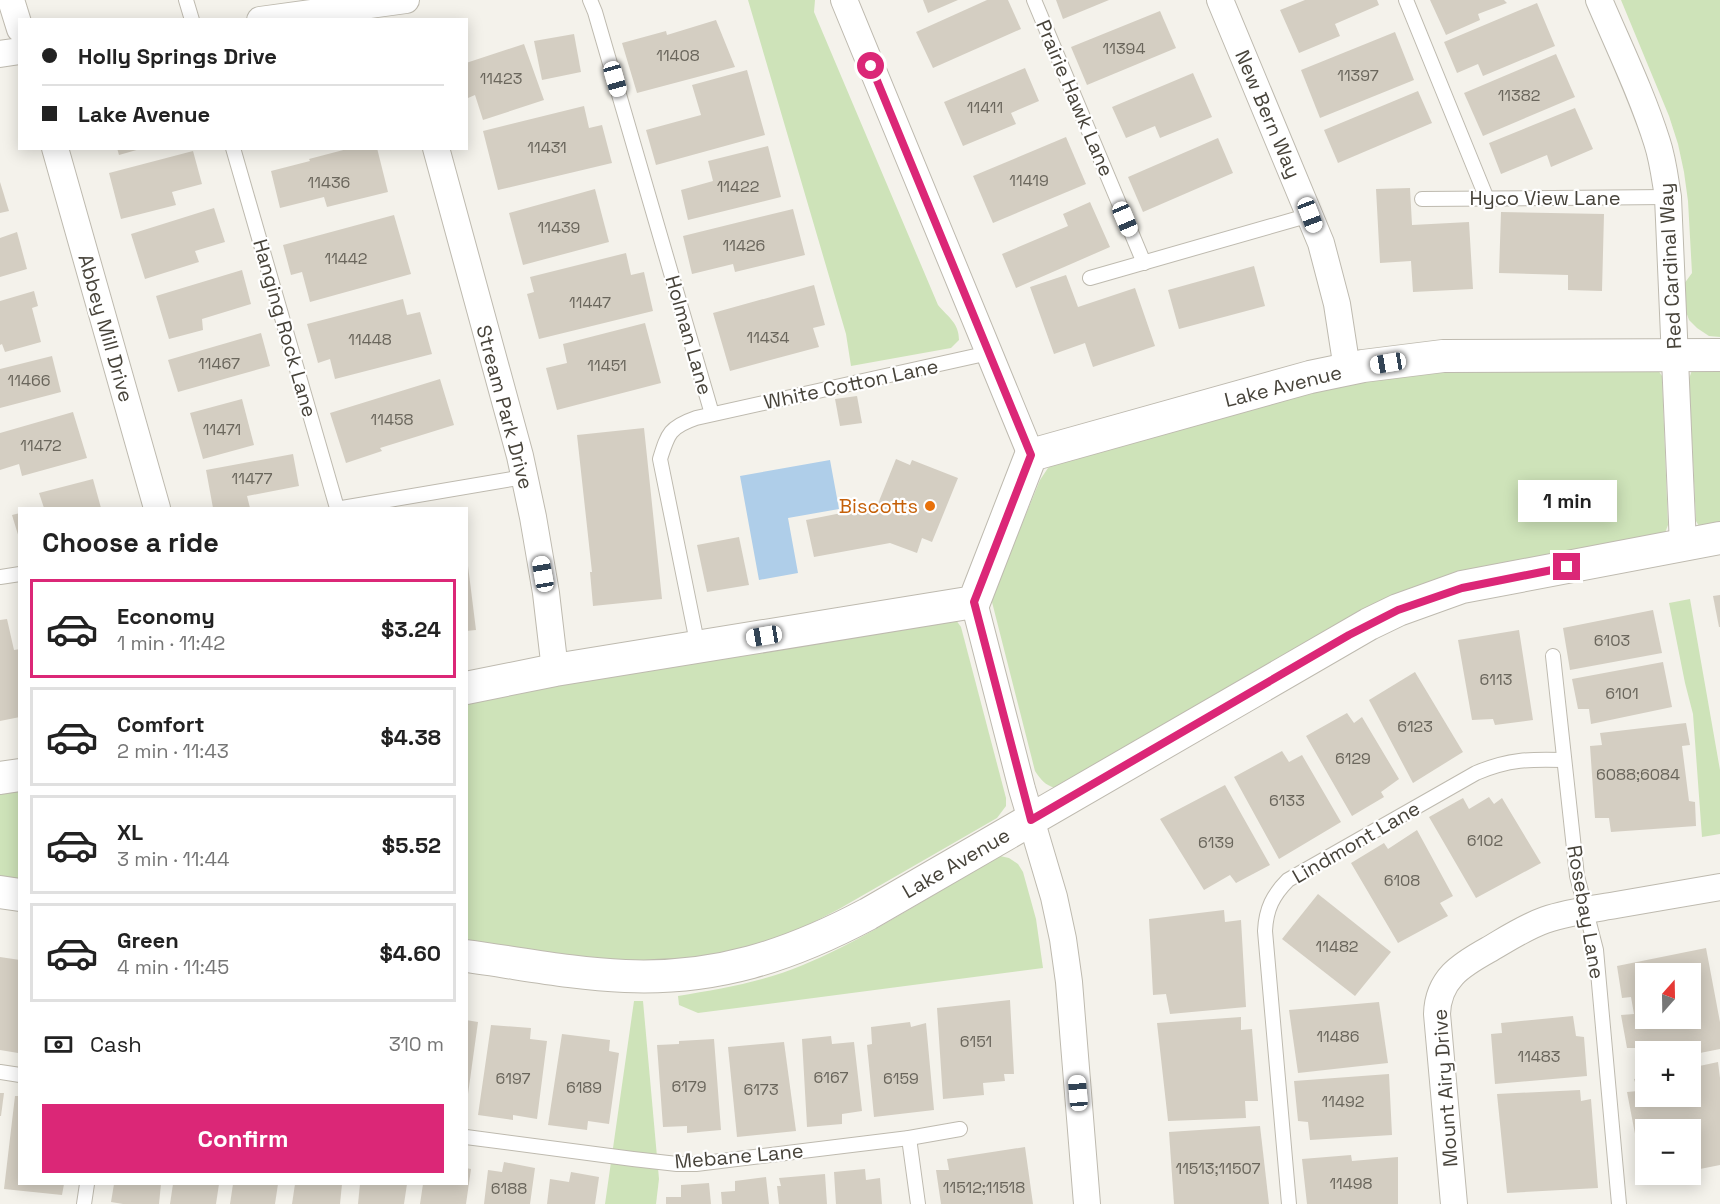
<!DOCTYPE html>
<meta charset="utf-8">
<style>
body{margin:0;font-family:"Space Grotesk",sans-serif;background:#f2f2f2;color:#222;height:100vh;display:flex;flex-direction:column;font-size:22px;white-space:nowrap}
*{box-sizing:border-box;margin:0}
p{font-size:20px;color:#767676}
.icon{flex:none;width:33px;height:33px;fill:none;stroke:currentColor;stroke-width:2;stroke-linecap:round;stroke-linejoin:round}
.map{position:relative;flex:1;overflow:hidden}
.details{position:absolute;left:18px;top:507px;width:450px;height:678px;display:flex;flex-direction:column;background:#fff;border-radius:0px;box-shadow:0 3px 15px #0003}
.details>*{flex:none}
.top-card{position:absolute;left:18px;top:18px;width:450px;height:132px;border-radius:0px;box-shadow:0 3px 15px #0003;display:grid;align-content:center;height:132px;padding:0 24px;background:#fff}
.needle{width:39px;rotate:20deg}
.buttons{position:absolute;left:1635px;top:963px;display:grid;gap:12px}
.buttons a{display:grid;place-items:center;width:66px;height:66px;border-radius:0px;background:#fff;box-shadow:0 3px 15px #0003;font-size:30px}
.end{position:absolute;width:27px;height:27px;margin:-14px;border:8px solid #db2777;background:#fff;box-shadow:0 0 0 3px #fff}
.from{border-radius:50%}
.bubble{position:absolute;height:42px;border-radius:0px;background:#fff;box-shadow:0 3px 15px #0003;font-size:20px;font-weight:700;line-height:42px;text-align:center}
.car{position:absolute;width:18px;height:36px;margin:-18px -9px;border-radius:8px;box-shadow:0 0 4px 2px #0007;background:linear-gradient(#fff 24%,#345 0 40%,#fff 0 76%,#345 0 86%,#fff 0)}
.top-card b{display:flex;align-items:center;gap:21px;height:57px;font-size:22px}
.top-card b+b{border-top:2px solid #e0e0e0}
.top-card i{width:15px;height:15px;background:#222}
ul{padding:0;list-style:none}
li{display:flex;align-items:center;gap:18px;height:99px;margin:0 12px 9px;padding:0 12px;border:3px solid #e0e0e0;border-radius:0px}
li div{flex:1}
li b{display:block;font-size:22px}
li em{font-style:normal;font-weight:700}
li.current{border-color:#db2777}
li>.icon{width:54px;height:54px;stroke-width:1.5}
h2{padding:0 24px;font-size:27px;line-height:72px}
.pay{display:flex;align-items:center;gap:15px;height:66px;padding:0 24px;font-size:22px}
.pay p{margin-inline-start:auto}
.primary-button{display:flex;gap:12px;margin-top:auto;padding:12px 24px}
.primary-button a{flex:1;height:69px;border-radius:0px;background:#db2777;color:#fff;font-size:24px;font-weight:700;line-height:69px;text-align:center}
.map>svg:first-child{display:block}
.green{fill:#cee3b9}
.water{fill:#afcee9}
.building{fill:#d4cec2;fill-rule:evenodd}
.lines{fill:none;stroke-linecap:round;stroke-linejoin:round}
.service-casing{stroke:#bebaaf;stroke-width:16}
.minor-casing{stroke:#bebaaf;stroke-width:28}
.tertiary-casing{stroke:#bebaaf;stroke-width:34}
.service{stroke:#fff;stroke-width:14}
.minor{stroke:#fff;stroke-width:26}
.tertiary{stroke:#fff;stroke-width:32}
.route{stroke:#db2777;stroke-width:8}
.food-dot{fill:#e8710a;stroke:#fff;stroke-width:2}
.labels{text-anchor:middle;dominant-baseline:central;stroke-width:4.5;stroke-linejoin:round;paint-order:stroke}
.number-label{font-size:16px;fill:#6a665c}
.street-label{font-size:20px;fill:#47433a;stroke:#fff}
.food-label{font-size:20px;fill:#c56008;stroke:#fff;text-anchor:end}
</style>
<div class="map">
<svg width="1720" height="1204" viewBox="0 0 1720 1204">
<rect width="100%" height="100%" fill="#f4f2eb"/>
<g class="green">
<path d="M748,0h67l-1,12 124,293c10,12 21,18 21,35l-8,8 -100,18 -5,-32z"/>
<polygon points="1621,0 1720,0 1720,337 1709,336 1697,328 1689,320 1684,306 1684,284 1692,273 1688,201 1684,172 1678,144 1669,116"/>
<polygon points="1720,367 1720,527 1700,528 1696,521 1689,379 1692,370"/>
<path d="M1658,370l4,6 6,149 -3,8 -157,33 -453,222c-10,-3 -14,-8 -20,-17l-43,-169v-5l48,-117 8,-12 9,-6 249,-70 110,-20z"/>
<polygon points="1690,599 1720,770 1720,834 1702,837 1693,714 1685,683 1669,603"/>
<polygon points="956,620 961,627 1006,798 1006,806 997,818 839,909 808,925 776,938 742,949 708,957 668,962 628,963 467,943 467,699"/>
<polygon points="19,781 19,880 0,877 0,785"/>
<path d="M1000,856l9,2 9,6 5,8 13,47 7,49 -345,45 -19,-8 -1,-9c42,-7 85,-14 125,-31 51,-21 98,-51 146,-79l6,-7z"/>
<polygon points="634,1001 643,1001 659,1179 656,1204 605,1204"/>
</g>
<polygon class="water" points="830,460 839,509 788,518 798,573 759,580 740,476"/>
<g class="building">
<polygon points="923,0 958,0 928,13"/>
<polygon points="987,0 1008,0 1021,29 933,68 916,32"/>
<polygon points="1056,0 1109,0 1063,19"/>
<polygon points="1305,0 1377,0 1379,5 1335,24 1340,36 1299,53 1280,10"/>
<polygon points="1430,0 1504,0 1507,3 1478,14 1480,20 1446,35"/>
<polygon points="1537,3 1555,46 1483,76 1478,64 1457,73 1444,42"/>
<polygon points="1160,11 1176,48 1087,85 1071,47"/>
<polygon points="716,20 735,67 637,93 622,43 666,31 667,35"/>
<polygon points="1395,32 1414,80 1320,118 1301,70"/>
<polygon points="574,34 581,72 542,80 534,41"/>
<polygon points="524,44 544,100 483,120 475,95 468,98 466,93 466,63"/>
<polygon points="1556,54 1575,97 1483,136 1464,93"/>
<polygon points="1025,68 1039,101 1011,113 1016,124 963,146 944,102"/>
<polygon points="747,70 765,135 656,165 646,130 701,115 692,85"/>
<polygon points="1193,73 1212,117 1160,138 1155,126 1126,138 1112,107"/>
<polygon points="1418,91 1432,123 1338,163 1324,130"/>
<polygon points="584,106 589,128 602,125 612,163 498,190 483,131"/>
<polygon points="1575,108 1593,149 1551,167 1547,155 1501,174 1489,143"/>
<polygon points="1066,137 1086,184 993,223 973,176"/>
<polygon points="1218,138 1233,173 1143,212 1128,177"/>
<polygon points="768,146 781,197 688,220 681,190 713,181 708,161"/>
<polygon points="117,148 139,148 140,149 119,155"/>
<polygon points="351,148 377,148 388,192 327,207 324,197 280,208 271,171 310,161 309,159"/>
<polygon points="193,151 202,184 172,192 176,205 121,219 109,173"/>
<polygon points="0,182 9,211 0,213"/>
<polygon points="1410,188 1412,225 1469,222 1473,289 1413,292 1411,261 1380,263 1376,189"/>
<polygon points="595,189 609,242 523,265 509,213"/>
<polygon points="1090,202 1110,247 1016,288 1002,254 1068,226 1063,214"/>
<polygon points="214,208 225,242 195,251 199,262 145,279 131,234"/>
<polygon points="793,209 805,255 735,272 733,264 692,274 683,236"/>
<polygon points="1501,212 1604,214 1602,291 1568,290 1568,275 1499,273"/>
<polygon points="394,215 411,274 310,302 302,272 291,275 283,245"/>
<polygon points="17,232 27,269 0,277 0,238"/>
<polygon points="626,253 631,275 644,272 653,311 539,339 527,294 534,292 530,277"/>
<polygon points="1254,266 1265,306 1179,329 1168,290"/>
<polygon points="242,270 251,304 202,319 203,330 169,339 156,296"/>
<polygon points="1066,275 1078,307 1135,288 1155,346 1093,367 1085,343 1054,354 1030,287"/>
<polygon points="814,285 825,325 813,328 819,347 730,371 713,313"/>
<polygon points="34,291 38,306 32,308 41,342 5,352 2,344 0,345 0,301"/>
<polygon points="403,299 407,315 420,312 432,354 335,379 330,359 318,363 307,324"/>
<polygon points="645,323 661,383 557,410 546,368 567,363 563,344"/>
<polygon points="261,333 270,366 178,392 168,360"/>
<polygon points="52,356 61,392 0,408 0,369"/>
<polygon points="440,379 454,425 380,448 382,451 346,463 330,413"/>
<polygon points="857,396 862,423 840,426 835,399"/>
<polygon points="242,399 254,445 203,459 190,413"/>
<polygon points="73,412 87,458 22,476 19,464 0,470 0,433"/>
<polygon points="644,428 662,599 593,606 590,572 592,572 577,435"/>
<polygon points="293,454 299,486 247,496 250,508 213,508 206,470"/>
<polygon points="896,459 910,465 912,460 958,478 932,542 922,538 917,553 890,543 814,557 806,520 877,506"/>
<polygon points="93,479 101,508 44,508 39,493"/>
<polygon points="20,513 20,538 19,538 12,515"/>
<polygon points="739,537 749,585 707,592 697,545"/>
<polygon points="466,566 468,566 476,630 466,631"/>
<polygon points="1720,595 1720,627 1719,627 1713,596"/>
<polygon points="1653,610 1662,653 1570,670 1563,628"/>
<polygon points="7,619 14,650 20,649 20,717 0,721 0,620"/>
<polygon points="1519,630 1533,720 1495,725 1493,719 1472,720 1458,640"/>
<polygon points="1663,662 1672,707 1591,724 1589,709 1578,709 1572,679"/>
<polygon points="1415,672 1463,752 1413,783 1369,700"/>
<polygon points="1347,713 1354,723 1362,717 1399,779 1381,792 1384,797 1352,816 1306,736"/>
<polygon points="1686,723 1690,745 1682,746 1689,801 1695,802 1696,826 1611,832 1609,818 1595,818 1590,746 1602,745 1600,733"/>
<polygon points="1282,751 1289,762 1302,755 1341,822 1279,859 1234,777"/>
<polygon points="1225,785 1270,865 1236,883 1230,875 1204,890 1160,819"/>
<polygon points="1489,797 1494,804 1502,798 1541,863 1476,898 1429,817 1463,798 1469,809"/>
<polygon points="1417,830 1453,896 1440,903 1448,916 1398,943 1351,863 1384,843 1388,849"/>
<polygon points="1318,894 1391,952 1355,996 1282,939"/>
<polygon points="1224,910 1225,922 1241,920 1246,1007 1170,1014 1166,994 1153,995 1149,919"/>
<path d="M1706,948l14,74v27l-30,6v-3h-44v11l-9,2 -1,-17h-9l-6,-33 13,-1 -3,-17 -9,1 -5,-32zM1646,974h44v44h-44z"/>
<polygon points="0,957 20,960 18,1053 0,1050"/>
<polygon points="1010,1000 1014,1074 1004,1074 1005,1081 983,1083 984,1095 943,1099 937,1008"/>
<polygon points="1379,1002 1388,1063 1298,1073 1289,1010"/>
<polygon points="1573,1016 1576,1036 1584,1037 1587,1076 1495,1084 1491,1034 1502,1033 1501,1023"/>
<polygon points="1241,1017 1241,1030 1252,1029 1258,1101 1245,1101 1246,1118 1168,1121 1157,1023"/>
<polygon points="466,1020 478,1022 468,1094 466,1094"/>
<polygon points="910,1022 911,1027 926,1023 934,1110 874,1117 867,1045 872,1044 871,1027"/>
<polygon points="491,1025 531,1028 530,1039 547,1041 537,1119 513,1115 513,1120 478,1115"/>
<polygon points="562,1034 610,1040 609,1051 619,1053 609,1124 588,1121 587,1130 548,1125"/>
<polygon points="831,1036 832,1044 854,1042 862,1111 842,1114 842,1124 807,1127 802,1039"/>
<polygon points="714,1039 721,1130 687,1133 687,1126 663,1127 657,1045 679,1044 679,1041"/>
<polygon points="784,1042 796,1131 737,1137 728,1047"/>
<polygon points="1718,1062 1720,1078 1720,1165 1690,1171 1690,1130 1646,1130 1646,1174 1669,1176 1644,1181 1627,1092 1638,1091 1634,1079 1646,1077 1646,1096 1690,1096 1690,1068"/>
<polygon points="1389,1074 1392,1135 1310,1140 1308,1122 1298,1121 1294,1081"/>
<polygon points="1580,1090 1581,1101 1591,1099 1598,1188 1507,1193 1497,1094"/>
<polygon points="0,1093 4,1093 1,1116 0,1116"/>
<polygon points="15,1096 20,1096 20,1184 64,1184 62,1195 4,1189"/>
<polygon points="1260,1126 1269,1204 1174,1204 1169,1132"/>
<polygon points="1025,1147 1033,1204 941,1204 936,1170 949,1170 947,1159"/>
<polygon points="1351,1155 1352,1161 1398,1157 1398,1204 1307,1204 1302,1159"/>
<polygon points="504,1162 535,1168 530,1204 484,1204 488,1170 502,1172"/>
<polygon points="466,1168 471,1169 466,1204 420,1204 423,1184 466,1184"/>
<polygon points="865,1169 866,1180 880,1178 882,1204 836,1204 834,1172"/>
<polygon points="571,1172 599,1177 595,1204 547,1204 550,1179 569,1182"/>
<polygon points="825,1174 827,1204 779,1204 777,1186 781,1186 779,1178"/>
<polygon points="766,1177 769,1204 722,1204 721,1192 735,1191 735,1181"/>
<polygon points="709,1183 711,1204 666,1204 666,1197 681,1197 681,1185"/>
<polygon points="114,1184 161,1184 159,1204 123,1204 111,1202"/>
<polygon points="173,1184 219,1184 216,1204 170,1204"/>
<polygon points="233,1184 278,1184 275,1204 230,1204"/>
<polygon points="295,1184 342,1184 340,1204 292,1204"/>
<polygon points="360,1184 407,1184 404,1204 358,1204"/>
</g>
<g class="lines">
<defs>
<g id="service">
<polyline points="186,0 192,20"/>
<polyline points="590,0 595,12 712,414"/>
<polyline points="1034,0 1144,263"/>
<polyline points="1406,0 1487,199"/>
<polyline points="233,148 337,508"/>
<polyline points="1422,199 1668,197"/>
<polyline points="1090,278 1310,215"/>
<polyline points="342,508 524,477"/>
<polyline points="0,577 20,574"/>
<path d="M698,647l-38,-188c8,-26 10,-32 36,-41l293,-65"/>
<polyline points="1553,656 1577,876 1596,950 1619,1204"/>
<polyline points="0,1072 20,1075"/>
<polyline points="466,1137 633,1159 677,1164 696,1164 909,1138 960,1129"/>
<polyline points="909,1138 918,1204"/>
<polyline points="84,1204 87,1184"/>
<path d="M1289,1204l-24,-273c1,-22 8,-36 23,-51l188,-107c33,-14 54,-14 88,-13"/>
</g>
<g id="minor">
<polyline points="11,0 20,29"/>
<polyline points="844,0 1031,455"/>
<polyline points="1220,0 1321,243 1337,304 1347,369"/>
<path d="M1599,0c20,47 43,94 58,142 6,18 8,37 11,55l15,348"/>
<polyline points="260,20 406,0"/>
<polyline points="0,54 20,51"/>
<polyline points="55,148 157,508"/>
<polyline points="436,148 520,456 533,517 546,593 555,670"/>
<polyline points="974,602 1022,789 1054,897 1063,939 1069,982 1087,1204"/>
<path d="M1454,1204l-17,-190c1,-35 24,-49 51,-64 19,-11 37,-23 57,-30 23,-8 48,-11 71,-15 35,-6 69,-12 104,-18"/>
</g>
<g id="tertiary">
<polyline points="466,688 555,670 974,602 1031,455 1310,377 1363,366 1443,356 1720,355"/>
<polyline points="0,778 20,775"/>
<polyline points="0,892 20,895"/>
<path d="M466,956c53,7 106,18 159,20 90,4 164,-20 243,-62l501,-290 29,-14 64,-23 258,-49"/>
</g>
</defs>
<use href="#service" class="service-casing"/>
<use href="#minor" class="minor-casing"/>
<use href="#tertiary" class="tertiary-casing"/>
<use href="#service" class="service"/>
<use href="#minor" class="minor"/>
<use href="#tertiary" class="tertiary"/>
</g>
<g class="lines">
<polyline class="route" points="871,66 1031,455 974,602 1031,820 1349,635 1398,610 1462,588 1567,567"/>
</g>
<circle class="food-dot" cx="930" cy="506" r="6"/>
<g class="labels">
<g class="number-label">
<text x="1124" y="48">11394</text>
<text x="678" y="55">11408</text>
<text x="1358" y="75">11397</text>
<text x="501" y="78">11423</text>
<text x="1519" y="95">11382</text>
<text x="985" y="107">11411</text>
<text x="547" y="147">11431</text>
<text x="1029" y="180">11419</text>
<text x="329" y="182">11436</text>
<text x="738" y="186">11422</text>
<text x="559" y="227">11439</text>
<text x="744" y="245">11426</text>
<text x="346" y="258">11442</text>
<text x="590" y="302">11447</text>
<text x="768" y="337">11434</text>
<text x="370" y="339">11448</text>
<text x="219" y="363">11467</text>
<text x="607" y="365">11451</text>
<text x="29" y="380">11466</text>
<text x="392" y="419">11458</text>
<text x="222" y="429">11471</text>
<text x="41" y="445">11472</text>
<text x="252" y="478">11477</text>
<text x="1612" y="640">6103</text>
<text x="1496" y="679">6113</text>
<text x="1622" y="693">6101</text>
<text x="1415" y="726">6123</text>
<text x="1353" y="758">6129</text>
<text x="1638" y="774">6088;6084</text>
<text x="1287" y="800">6133</text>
<text x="1485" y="840">6102</text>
<text x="1216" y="842">6139</text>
<text x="1402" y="880">6108</text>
<text x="1337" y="946">11482</text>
<text x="1338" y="1036">11486</text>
<text x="976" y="1041">6151</text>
<text x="1539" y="1056">11483</text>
<text x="831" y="1077">6167</text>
<text x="513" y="1078">6197</text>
<text x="901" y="1078">6159</text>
<text x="689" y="1086">6179</text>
<text x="584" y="1087">6189</text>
<text x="761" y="1089">6173</text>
<text x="1343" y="1101">11492</text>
<text x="1218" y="1168">11513;11507</text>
<text x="1351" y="1183">11498</text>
<text x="984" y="1187">11512;11518</text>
<text x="509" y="1188">6188</text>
</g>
<g class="street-label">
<text transform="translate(1075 98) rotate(67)">Prairie Hawk Lane</text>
<text transform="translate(1268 114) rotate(67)">New Bern Way</text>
<text x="1545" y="198">Hyco View Lane</text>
<text transform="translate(1670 266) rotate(-93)">Red Cardinal Way</text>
<text transform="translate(106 328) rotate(74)">Abbey Mill Drive</text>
<text transform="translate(285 328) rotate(74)">Hanging Rock Lane</text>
<text transform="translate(689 335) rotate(74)">Holman Lane</text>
<text transform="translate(851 384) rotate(-12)">White Cotton Lane</text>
<text transform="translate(1283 386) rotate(-14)">Lake Avenue</text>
<text transform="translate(505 407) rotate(75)">Stream Park Drive</text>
<text transform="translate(1356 842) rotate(-30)">Lindmont Lane</text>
<text transform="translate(956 863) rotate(-30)">Lake Avenue</text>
<text transform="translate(1586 912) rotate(80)">Rosebay Lane</text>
<text transform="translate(1445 1088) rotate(-94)">Mount Airy Drive</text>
<text transform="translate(739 1156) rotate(-5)">Mebane Lane</text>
</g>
<g class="food-label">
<text x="918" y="506">Biscotts</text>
</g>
</g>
</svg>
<div class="buttons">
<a><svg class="needle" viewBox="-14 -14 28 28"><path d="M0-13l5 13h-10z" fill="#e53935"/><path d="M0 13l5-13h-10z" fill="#767676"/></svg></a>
<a>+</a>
<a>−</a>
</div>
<i class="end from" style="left:871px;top:66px"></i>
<i class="end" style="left:1567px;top:567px"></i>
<div class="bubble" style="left:1518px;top:480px;width:99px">1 min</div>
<i class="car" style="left:615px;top:79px;rotate:164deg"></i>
<i class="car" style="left:1310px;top:215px;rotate:159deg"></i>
<i class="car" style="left:1125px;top:219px;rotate:157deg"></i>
<i class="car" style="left:1388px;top:363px;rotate:261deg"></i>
<i class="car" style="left:543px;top:574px;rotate:350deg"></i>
<i class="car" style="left:764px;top:636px;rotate:261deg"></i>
<i class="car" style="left:1078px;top:1093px;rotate:355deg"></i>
<div class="top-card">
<b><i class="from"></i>Holly Springs Drive</b>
<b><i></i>Lake Avenue</b>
</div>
<section class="details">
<h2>Choose a ride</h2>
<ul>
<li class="current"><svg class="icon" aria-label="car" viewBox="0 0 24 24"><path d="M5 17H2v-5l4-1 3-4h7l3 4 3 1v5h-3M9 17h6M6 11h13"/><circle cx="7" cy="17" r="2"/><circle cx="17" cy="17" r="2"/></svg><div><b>Economy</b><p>1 min · 11:42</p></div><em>$3.24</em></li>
<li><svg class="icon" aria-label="car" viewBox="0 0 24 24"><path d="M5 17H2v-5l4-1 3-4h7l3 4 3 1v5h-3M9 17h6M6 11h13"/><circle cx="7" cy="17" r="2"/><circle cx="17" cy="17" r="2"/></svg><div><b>Comfort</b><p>2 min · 11:43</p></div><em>$4.38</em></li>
<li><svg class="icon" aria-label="car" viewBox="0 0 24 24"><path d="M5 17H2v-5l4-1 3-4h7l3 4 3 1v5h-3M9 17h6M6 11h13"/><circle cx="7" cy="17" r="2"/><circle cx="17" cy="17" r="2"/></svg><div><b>XL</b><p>3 min · 11:44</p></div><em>$5.52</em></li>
<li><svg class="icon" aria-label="car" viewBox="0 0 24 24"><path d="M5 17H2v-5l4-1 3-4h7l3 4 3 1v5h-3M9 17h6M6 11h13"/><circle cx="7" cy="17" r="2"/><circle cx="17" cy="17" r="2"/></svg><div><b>Green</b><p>4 min · 11:45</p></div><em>$4.60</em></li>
</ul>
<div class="pay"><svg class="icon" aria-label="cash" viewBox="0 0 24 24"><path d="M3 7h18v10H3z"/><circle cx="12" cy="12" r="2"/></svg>Cash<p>310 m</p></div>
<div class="primary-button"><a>Confirm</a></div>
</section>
</div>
